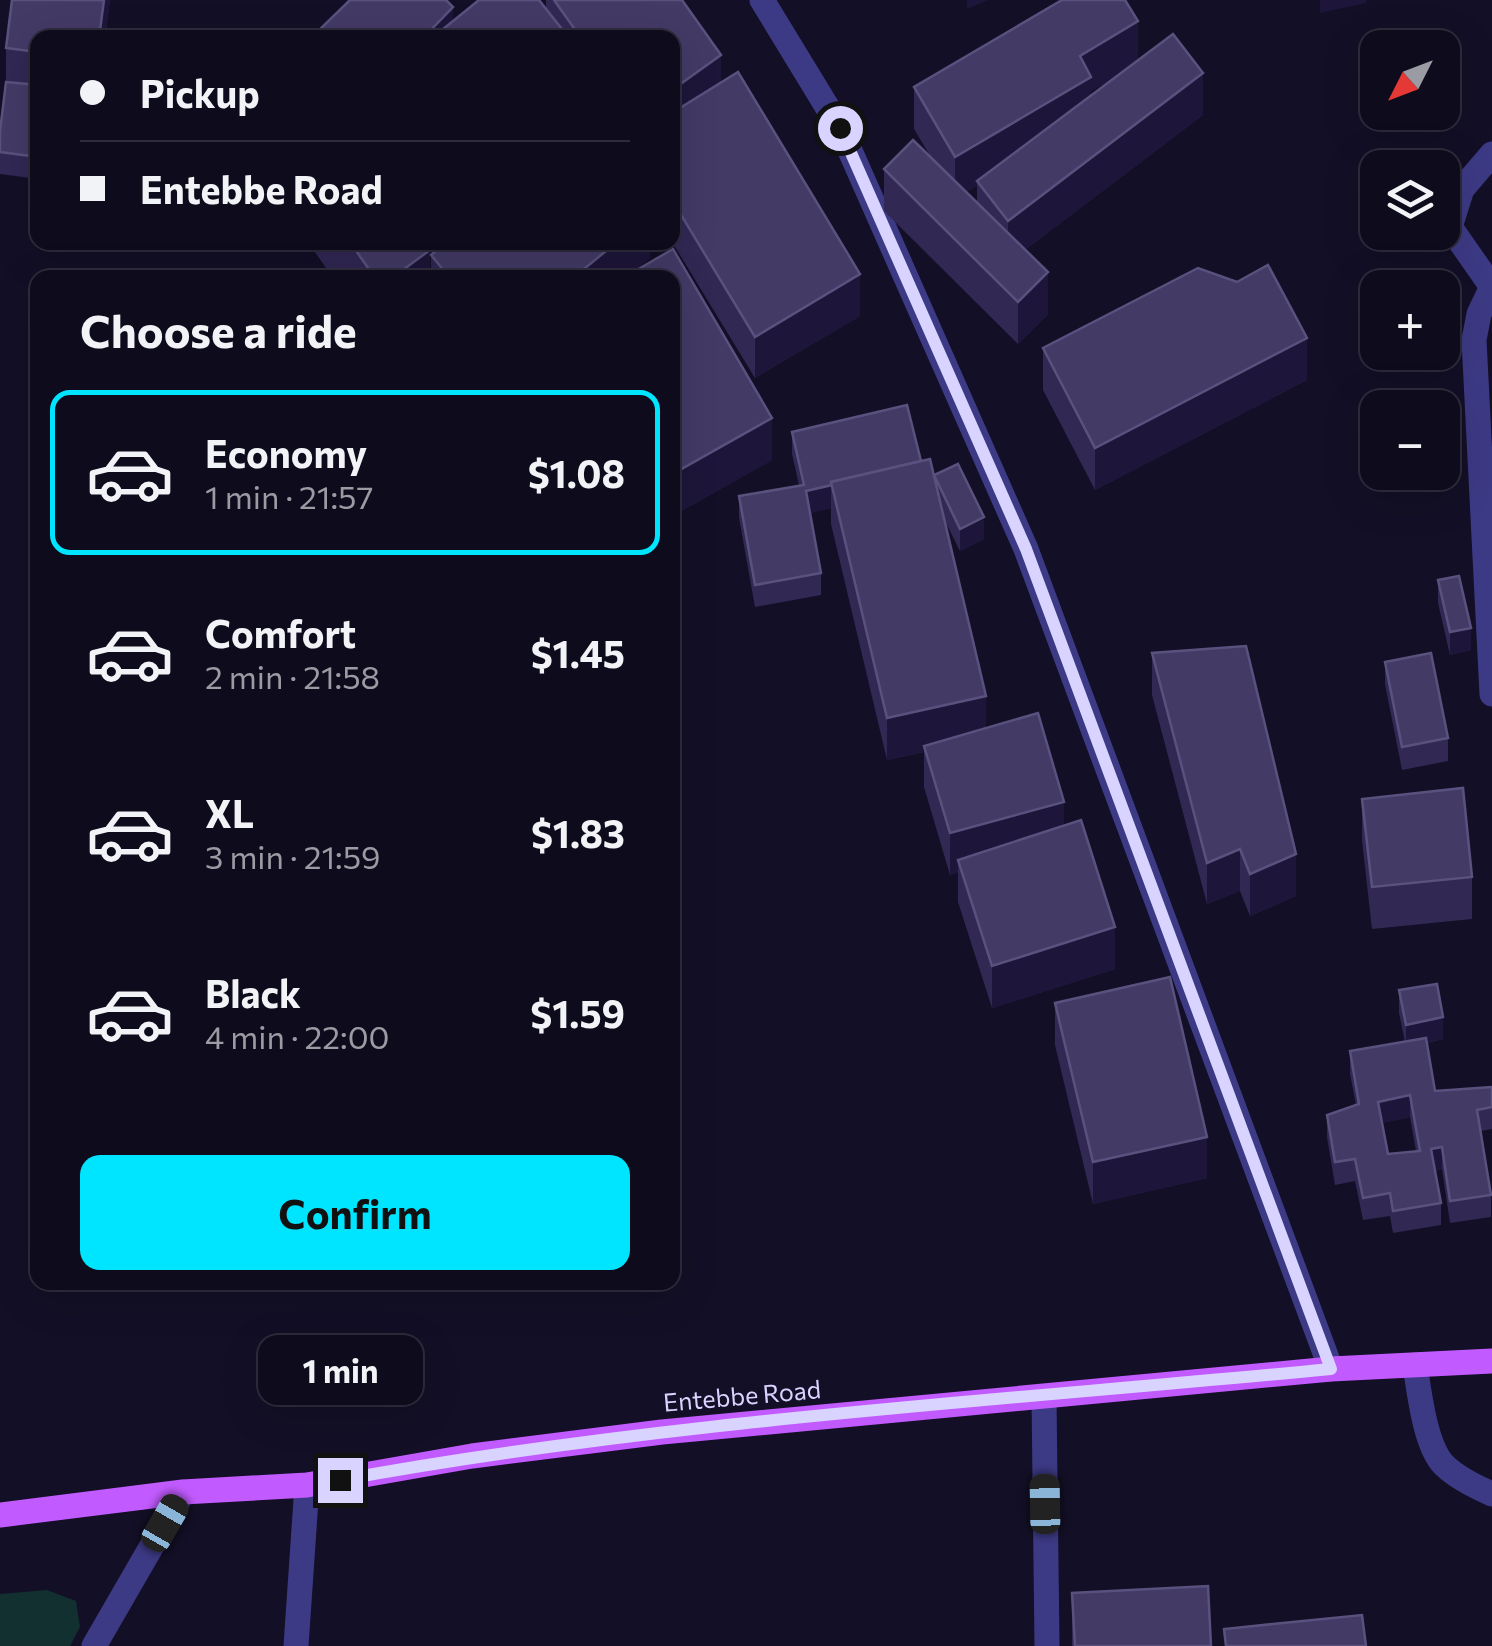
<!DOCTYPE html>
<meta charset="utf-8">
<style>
body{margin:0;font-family:Commissioner,sans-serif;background:#1c1929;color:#f1f3f6;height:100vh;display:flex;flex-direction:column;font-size:38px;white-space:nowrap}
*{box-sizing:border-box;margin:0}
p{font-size:32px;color:#9b9ba3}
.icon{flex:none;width:55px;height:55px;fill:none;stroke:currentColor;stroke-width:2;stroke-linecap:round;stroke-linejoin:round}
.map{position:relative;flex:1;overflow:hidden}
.drawer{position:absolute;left:30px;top:270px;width:650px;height:1020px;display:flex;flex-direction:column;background:#0e0b1c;border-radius:20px;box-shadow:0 10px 40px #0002,0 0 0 2px #2e2b3b}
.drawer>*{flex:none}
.guide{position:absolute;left:30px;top:30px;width:650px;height:220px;border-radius:20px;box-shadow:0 10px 40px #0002,0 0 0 2px #2e2b3b;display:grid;align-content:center;height:220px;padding:0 50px;background:#0e0b1c}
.needle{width:65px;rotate:228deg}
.buttons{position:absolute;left:1360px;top:30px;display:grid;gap:20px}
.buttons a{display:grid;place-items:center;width:100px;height:100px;border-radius:20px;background:#0e0b1c;box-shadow:0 10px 40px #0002,0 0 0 2px #2e2b3b;font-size:50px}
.end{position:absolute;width:45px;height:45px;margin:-22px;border:12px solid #d9d4ff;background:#111;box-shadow:0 0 0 5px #111}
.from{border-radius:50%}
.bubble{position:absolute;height:70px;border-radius:20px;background:#0e0b1c;box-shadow:0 10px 40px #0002,0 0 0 2px #2e2b3b;font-size:32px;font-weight:700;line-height:70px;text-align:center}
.car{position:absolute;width:30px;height:60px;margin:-30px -15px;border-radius:12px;box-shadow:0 0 8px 2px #0007;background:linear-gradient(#222 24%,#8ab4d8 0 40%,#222 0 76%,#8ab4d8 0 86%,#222 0)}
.guide b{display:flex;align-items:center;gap:35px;height:95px;font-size:38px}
.guide b+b{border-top:2px solid #2e2b3b}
.guide i{width:25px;height:25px;background:#f1f3f6}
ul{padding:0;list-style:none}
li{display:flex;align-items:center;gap:30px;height:165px;margin:0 20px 15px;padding:0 30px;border:5px solid transparent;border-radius:20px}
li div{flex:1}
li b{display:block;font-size:38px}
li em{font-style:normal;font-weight:700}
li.on{border-color:#00e5ff}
li>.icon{width:90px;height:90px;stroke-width:1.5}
h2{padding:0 50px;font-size:45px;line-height:120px}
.button{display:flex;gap:20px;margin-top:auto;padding:20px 50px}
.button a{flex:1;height:115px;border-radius:20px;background:#00e5ff;color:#111;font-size:40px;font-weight:700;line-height:115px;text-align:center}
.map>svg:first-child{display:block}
.green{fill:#12302f}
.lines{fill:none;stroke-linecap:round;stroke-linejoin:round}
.lane{stroke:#3d3a85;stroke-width:25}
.street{stroke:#3d3a85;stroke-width:25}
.primary{stroke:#c25bff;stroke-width:25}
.wall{fill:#312854;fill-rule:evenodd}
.shaded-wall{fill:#1d163a}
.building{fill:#433a66;stroke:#5a527e;stroke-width:2.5;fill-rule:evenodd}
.route{stroke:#d9d4ff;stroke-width:12}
.labels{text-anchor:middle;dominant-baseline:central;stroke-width:9;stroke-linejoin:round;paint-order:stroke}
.street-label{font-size:25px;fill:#d9d4ff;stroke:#130f26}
</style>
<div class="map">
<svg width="1492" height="1646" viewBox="0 0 1492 1646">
<rect width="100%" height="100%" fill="#130f26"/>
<polygon class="green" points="47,1590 76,1601 80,1627 70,1646 0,1646 0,1594"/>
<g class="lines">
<polyline class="lane" points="1492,287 1450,227 1462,189 1492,154"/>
<g class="street">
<polyline points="762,0 840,128 1026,549 1331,1369"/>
<polyline points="1492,287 1479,314 1474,340 1492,694"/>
<path d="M1415,1365c4,26 10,81 29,100 13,13 32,22 48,29"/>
<polyline points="1044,1397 1047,1646"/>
<polyline points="94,1646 183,1492"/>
<polyline points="296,1646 307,1485"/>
</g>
<polyline class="primary" points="0,1515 183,1492 307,1485 472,1456 662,1432 1331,1369 1492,1361"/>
</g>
<g class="wall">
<polygon points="12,0 110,0 105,38 38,38 38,179 0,174 0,131 6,84 6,48"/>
<polygon points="546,0 682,0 721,83 860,316 755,378 672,242 672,38 316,38 316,33 453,21 546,8"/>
<path d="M1138,60l65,55 -178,135 23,64 -30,30 -134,-133v-42l48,-10 -18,-30v-42zM1120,74l-29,22v-5zM977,186v17l-11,-11z"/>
<polygon points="308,242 650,242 650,258 631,273 673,249 772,418 772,460 676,514 672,508 672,278 431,278 431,255 430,256 430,278 333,278"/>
<polygon points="1378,325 1378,352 1405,352 1404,366 1376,364"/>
<polygon points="1043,348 1307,380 1095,490 1043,390"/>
<polygon points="792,432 921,461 984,539 960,551 943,517 986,728 1064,825 1115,969 992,1008 958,902 958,872 950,875 924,787 924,752 887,760 831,524 831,508 810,513 821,573 821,595 755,607 739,518 739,496 799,485 792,454"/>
<polygon points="1438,580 1471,650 1450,655 1438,603"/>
<polygon points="1152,653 1296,896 1250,916 1240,891 1207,904 1152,695"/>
<polygon points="1385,662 1448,738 1448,761 1402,770 1385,684"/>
<polygon points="1362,799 1472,877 1472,919 1372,929 1362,841"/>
<path d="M1399,990l44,49 -16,4 8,48 57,-4v42l-11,2 10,64v22l-41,6 -8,-54 -7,2 6,32v22l-48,8 -3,-17 -27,4 -8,-39 -20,4 -8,-48v-22l29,-10 -6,-31v-23l55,-9 -6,-29zM1410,1117l6,34 -28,3 -6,-31z"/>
<polygon points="1055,1003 1207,1178 1093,1204 1055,1045"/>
<polygon points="1072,1593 1211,1646 1072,1646"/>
</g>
<g class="shaded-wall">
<polygon points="104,0 110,0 105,38 99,38"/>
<polygon points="967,0 988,0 967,9"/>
<polygon points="1320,0 1366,0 1366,3 1320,13"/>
<polygon points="453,7 453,38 423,38"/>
<polygon points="1138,21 1138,63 1091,91 1091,118 977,181 977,186 955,199 955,157 1080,56"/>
<polygon points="721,55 721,97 672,132 672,90"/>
<polygon points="1203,73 1203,115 1008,263 1008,221"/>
<polygon points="406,242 448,242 430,256 430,278 392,278"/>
<polygon points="617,242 650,242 650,258 625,278 573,278"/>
<polygon points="1048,272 1048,314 1018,344 1018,302"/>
<polygon points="860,274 860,316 755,378 755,337"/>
<polygon points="1307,338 1307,380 1095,490 1095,448"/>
<polygon points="772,418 772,460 676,514 676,472"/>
<polygon points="831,485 831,508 806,514 806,491"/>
<polygon points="984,517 984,539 960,551 960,529"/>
<polygon points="1471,628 1471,650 1450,655 1450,632"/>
<polygon points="986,696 986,738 924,746 924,752 887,760 887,718"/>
<polygon points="1064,802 1064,843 958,860 958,872 950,875 950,833"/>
<polygon points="1240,849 1240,891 1207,904 1207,863"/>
<polygon points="1296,854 1296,896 1250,916 1250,874"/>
<polygon points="1115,927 1115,969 992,1008 992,966"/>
<polygon points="1443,1017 1443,1039 1406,1047 1406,1025"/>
<polygon points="1410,1095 1410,1117 1378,1124 1378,1102"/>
<polygon points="1207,1137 1207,1178 1093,1204 1093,1162"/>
<polygon points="1442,1147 1442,1169 1431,1172 1431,1149"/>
</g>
<g class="building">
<polygon points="12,0 104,0 99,38 38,38 38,52 6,48"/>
<polygon points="350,0 446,0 453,7 423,38 320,38 316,33"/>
<polygon points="479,0 539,0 569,38 432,38"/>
<polygon points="554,0 682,0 721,55 672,90 672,38 581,38"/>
<polygon points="1062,0 1125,0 1138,21 1080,56 1091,77 955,157 914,87"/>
<polygon points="1173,34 1203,73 1008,221 977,181"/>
<polygon points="738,72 860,274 755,337 672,200 672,113"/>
<polygon points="6,82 38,85 38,157 0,152 0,131"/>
<polygon points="913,140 1048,272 1018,302 884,169"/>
<polygon points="350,242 424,242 430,250 392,278 375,278"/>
<polygon points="447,242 617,242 573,278 450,278 431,255"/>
<polygon points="673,249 772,418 676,472 672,466 672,278 623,278"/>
<polygon points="1268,265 1307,338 1095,448 1043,348 1198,268 1237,282"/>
<polygon points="907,405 921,461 831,482 832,485 806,491 821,573 755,585 739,496 804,485 792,432"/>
<polygon points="930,459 986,696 887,718 831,482"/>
<polygon points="958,464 984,517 960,529 934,475"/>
<polygon points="1459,576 1471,628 1450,632 1438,580"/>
<polygon points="1246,646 1296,854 1250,874 1240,849 1207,863 1152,653"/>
<polygon points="1431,653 1448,738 1402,747 1385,662"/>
<polygon points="1038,713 1064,802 950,833 924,746"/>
<polygon points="1463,788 1472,877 1372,887 1362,799"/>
<polygon points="1081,820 1115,927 992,966 958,860"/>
<polygon points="1170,977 1207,1137 1093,1162 1055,1003"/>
<polygon points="1437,984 1443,1017 1406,1025 1399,990"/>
<path d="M1426,1038l9,53 57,-4v20l-15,3 14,85 -41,6 -8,-54 -11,2 10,54 -48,8 -3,-18 -27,5 -8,-39 -20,3 -8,-47 32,-11 -9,-53zM1410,1095l10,56 -32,3 -10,-52z"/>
<polygon points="1208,1586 1211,1646 1075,1646 1072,1593"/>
<polygon points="1362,1615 1366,1646 1226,1646 1224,1629"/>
</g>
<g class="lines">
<path class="route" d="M340,1480c327,-60 660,-79 991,-111l-305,-820 -186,-421"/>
</g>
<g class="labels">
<g class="street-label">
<text transform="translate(742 1395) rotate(-5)">Entebbe Road</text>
</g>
</g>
</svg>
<div class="buttons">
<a><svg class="needle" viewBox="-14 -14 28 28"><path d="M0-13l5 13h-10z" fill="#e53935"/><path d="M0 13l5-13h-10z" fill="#9b9ba3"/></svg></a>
<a><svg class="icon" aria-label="layers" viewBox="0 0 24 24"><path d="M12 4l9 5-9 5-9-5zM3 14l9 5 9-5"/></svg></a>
<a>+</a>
<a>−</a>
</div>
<i class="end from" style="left:840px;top:128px"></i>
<i class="end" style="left:340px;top:1480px"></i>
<div class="bubble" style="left:258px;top:1335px;width:165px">1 min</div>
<i class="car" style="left:1045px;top:1504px;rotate:359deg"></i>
<i class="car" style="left:165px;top:1523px;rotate:30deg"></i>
<div class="guide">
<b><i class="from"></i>Pickup</b>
<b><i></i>Entebbe Road</b>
</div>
<section class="drawer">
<h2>Choose a ride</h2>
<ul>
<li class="on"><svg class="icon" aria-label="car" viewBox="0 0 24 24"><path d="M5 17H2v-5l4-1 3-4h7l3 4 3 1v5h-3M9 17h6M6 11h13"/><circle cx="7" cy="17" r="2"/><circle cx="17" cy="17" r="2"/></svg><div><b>Economy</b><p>1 min · 21:57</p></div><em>$1.08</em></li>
<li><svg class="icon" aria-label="car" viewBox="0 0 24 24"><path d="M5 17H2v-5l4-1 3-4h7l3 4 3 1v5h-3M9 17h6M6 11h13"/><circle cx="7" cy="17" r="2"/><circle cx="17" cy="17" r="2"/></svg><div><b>Comfort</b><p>2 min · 21:58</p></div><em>$1.45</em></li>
<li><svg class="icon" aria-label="car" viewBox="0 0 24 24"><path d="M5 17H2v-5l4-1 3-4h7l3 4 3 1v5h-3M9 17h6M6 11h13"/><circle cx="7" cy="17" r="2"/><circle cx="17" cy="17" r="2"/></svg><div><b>XL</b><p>3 min · 21:59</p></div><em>$1.83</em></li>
<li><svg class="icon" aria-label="car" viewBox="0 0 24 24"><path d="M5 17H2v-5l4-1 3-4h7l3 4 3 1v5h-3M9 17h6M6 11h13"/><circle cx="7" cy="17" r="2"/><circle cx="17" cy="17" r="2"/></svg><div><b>Black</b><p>4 min · 22:00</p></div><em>$1.59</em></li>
</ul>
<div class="button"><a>Confirm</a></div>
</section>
</div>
